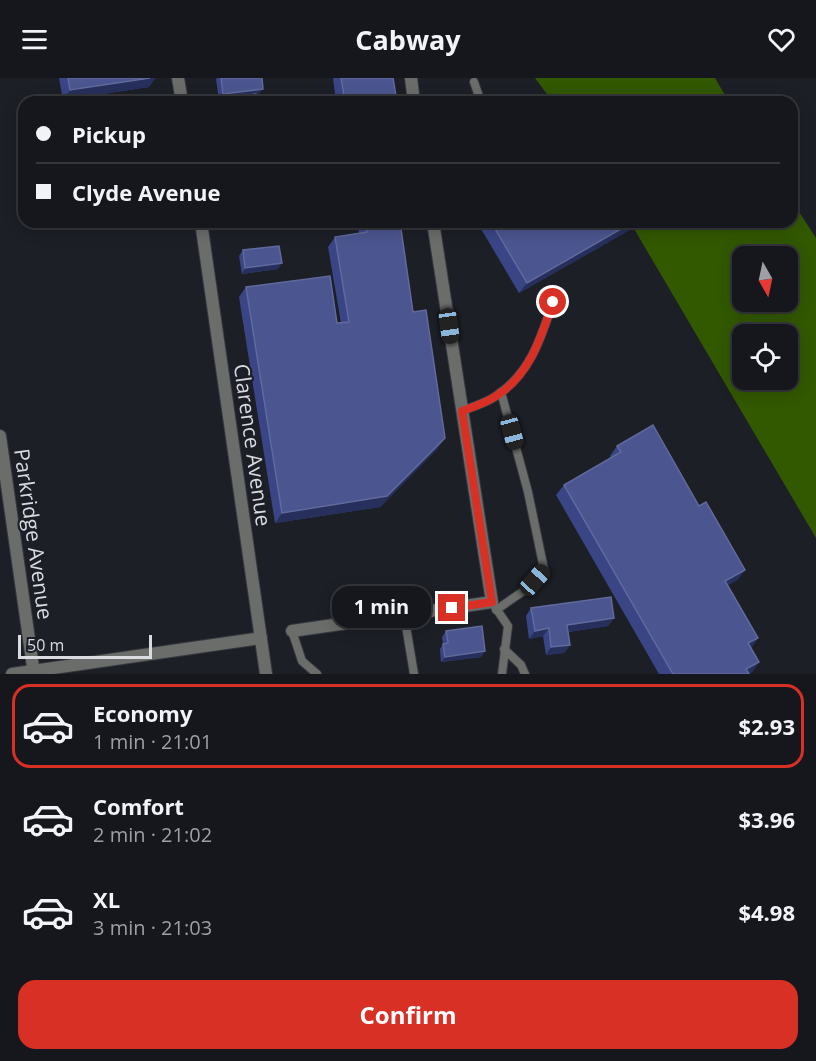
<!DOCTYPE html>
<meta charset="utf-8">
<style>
body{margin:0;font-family:"Open Sans",sans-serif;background:#1f2026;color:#f1f3f6;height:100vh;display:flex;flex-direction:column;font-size:22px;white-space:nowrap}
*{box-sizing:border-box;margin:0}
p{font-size:20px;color:#9e9fa4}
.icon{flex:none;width:33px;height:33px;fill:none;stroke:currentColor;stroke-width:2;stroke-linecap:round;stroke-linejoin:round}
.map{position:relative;height:596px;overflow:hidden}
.side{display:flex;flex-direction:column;background:#16171d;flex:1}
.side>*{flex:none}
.top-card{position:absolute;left:18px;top:18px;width:780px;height:132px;border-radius:18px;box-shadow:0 3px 15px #0003,0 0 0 2px #35363b;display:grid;align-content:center;height:132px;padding:0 18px;background:#16171d}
.needle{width:39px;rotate:171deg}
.tools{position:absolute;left:732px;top:168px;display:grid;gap:12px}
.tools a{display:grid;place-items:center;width:66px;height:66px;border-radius:12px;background:#16171d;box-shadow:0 3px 15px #0003,0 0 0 2px #35363b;font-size:30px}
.scale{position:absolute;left:18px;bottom:15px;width:134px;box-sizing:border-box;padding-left:6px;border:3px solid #d9dbe0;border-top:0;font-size:16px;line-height:21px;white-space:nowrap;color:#d9dbe0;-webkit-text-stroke:4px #1d1f27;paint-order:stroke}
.end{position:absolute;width:27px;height:27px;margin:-14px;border:8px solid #d93025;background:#fff;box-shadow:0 0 0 3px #fff}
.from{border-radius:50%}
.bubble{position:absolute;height:42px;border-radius:18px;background:#16171d;box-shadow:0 3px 15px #0003,0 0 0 2px #35363b;font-size:20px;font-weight:700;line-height:42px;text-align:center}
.car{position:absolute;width:18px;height:36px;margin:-18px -9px;border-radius:8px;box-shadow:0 0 4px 2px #0007;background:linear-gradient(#222 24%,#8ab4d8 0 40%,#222 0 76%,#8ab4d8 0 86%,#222 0)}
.top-card b{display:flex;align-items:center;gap:21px;height:57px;font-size:22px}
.top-card b+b{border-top:2px solid #35363b}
.top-card i{width:15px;height:15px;background:#f1f3f6}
ul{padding:10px 0 0;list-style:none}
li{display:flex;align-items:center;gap:18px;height:84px;margin:0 12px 9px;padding:0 6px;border:3px solid transparent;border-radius:18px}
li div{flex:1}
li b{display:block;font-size:22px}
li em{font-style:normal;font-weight:700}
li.on{border-color:#d93025}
li>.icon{width:54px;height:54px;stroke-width:1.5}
.action{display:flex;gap:12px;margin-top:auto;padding:12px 18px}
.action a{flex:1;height:69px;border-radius:18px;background:#d93025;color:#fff;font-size:24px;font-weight:700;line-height:69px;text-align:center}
header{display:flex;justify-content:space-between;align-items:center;height:78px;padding:0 18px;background:#16171d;font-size:27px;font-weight:700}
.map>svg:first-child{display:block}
.forest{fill:#325800;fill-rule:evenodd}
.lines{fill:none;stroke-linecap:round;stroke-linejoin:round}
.lane-casing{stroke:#373941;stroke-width:10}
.street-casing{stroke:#373941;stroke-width:14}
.lane{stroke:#6a6d69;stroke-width:8}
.street{stroke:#6a6d69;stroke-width:12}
.wall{fill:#3a4586}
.shaded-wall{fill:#272f5c}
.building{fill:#4b558f;stroke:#616a9c;stroke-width:1.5}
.route{stroke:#d93025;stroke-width:8}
.labels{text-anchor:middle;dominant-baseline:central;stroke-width:4.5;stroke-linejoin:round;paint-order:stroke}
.street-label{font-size:21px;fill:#d9dbe0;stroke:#1d1f27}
</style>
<header><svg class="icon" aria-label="menu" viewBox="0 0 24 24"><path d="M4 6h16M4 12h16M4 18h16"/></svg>Cabway<svg class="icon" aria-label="heart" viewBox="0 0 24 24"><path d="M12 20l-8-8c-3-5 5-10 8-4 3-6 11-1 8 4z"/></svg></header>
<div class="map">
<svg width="816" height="596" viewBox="0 0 816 596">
<rect width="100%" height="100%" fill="#1d1f27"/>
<g class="forest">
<polygon points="535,0 715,0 729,24 553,24"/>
<path d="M792,123l24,37v300l-186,-316h162zM742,178h46v46h-46zM742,256h46v46h-46z"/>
</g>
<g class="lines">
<defs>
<g id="lane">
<polyline points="474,4 481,24"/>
<path d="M461,333c12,-4 25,-8 35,-15 34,-22 45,-58 57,-94"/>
<polyline points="495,529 508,548 502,596"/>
<polyline points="496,532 525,512 544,491 528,414 501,314"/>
<polyline points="404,536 414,596"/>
<polyline points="292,553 302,583 317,596"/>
<polyline points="504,571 521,587 525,596"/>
</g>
<g id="street">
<polyline points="178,0 182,24"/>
<polyline points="411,0 414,24"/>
<polyline points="201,144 266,596"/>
<polyline points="0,358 34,596"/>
<polyline points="292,553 492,524 433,144"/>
<polyline points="12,596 261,560"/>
</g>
</defs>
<use href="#lane" class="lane-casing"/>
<use href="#street" class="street-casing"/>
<use href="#lane" class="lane"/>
<use href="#street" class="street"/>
</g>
<g class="wall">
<polygon points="59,0 155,0 149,9 63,22"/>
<polygon points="217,0 262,0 259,16 256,17 257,24 216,24 217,22 219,22 216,1"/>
<polygon points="333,0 393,0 397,24 336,24"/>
<polygon points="357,144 400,144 413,234 438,370 380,429 275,445 239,219 246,209 337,245 341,245 328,169 335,159 359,155"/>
<polygon points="477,144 638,144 633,150 519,215"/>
<polygon points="243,172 278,191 242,196 239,178"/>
<polygon points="617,368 699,428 745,492 737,502 728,507 758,560 751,570 759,584 752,594 749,596 659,596 556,417 564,407 611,380 610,378"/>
<polygon points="531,530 614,540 608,548 568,554 570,567 564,575 546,577 543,558 529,561 526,538"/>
<polygon points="446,553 485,573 481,579 441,584 440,571 443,566 442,559"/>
</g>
<g class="shaded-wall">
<polygon points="150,0 155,0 149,9 63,22 70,12"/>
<polygon points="263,11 259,16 219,22 223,16"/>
<polygon points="238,144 266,144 235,148"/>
<polygon points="633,144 638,144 633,150 519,215 527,205"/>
<polygon points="282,185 278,191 242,196 245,190"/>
<polygon points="445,360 438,370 380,429 275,445 282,435"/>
<polygon points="745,492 737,502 718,513 725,503"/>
<polygon points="614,540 608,548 561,555 567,547"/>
<polygon points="549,550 543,558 529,561 535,553"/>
<polygon points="758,560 751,570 748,565"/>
<polygon points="570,567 564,575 546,577 551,569"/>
<polygon points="485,573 481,579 441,584 445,579"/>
<polygon points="759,584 752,594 748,596 746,591"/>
</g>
<g class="building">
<polygon points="68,0 150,0 70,12"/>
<polygon points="221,0 262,0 263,11 223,16"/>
<polygon points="341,0 393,0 397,24 345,24"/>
<polygon points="256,16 257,24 217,24 217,22"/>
<polygon points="366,144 400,144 413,234 426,232 445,360 387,418 282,435 246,209 330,198 337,245 349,244 335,159 367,154"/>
<polygon points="491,144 633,144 527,205"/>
<polygon points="279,168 282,185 245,190 243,172"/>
<polygon points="653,347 699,428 706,424 745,492 725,503 758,560 748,565 759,584 746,591 749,596 673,596 564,407 621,374 617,368"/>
<polygon points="611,519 614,540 567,547 570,567 551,569 549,550 535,553 531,530"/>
<polygon points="482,548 485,573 445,579 443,566 448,565 446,553"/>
</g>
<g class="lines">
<path class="route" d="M452,530l40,-6 -30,-191c11,-4 24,-8 34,-15 34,-21 45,-59 57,-94"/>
</g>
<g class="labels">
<g class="street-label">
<text transform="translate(253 367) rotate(82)">Clarence Avenue</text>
<text transform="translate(34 456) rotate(82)">Parkridge Avenue</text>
</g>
</g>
</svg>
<div class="tools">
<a><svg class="needle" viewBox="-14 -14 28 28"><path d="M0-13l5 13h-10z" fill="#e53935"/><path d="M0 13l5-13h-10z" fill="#9e9fa4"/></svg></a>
<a><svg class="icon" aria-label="locate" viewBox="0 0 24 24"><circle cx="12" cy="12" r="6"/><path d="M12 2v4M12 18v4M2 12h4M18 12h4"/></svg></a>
</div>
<div class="scale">50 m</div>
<i class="end from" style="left:553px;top:224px"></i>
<i class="end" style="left:452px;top:530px"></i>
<div class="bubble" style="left:332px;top:508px;width:99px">1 min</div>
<i class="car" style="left:449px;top:248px;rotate:172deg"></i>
<i class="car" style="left:512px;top:354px;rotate:165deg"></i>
<i class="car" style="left:535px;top:502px;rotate:42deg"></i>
<div class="top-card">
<b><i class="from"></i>Pickup</b>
<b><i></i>Clyde Avenue</b>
</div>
</div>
<section class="side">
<ul>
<li class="on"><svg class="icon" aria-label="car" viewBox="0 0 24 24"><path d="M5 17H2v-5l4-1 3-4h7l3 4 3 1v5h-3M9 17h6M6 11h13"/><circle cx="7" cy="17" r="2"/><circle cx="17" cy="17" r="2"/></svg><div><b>Economy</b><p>1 min · 21:01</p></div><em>$2.93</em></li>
<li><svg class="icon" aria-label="car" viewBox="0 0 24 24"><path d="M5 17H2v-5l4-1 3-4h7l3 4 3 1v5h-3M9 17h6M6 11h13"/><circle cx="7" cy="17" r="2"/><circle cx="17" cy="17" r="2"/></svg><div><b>Comfort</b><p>2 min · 21:02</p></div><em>$3.96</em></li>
<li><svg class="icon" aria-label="car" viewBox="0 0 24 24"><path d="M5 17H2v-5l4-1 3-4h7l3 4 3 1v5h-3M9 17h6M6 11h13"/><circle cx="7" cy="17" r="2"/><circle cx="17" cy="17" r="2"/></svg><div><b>XL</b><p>3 min · 21:03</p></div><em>$4.98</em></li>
</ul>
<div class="action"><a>Confirm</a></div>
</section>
